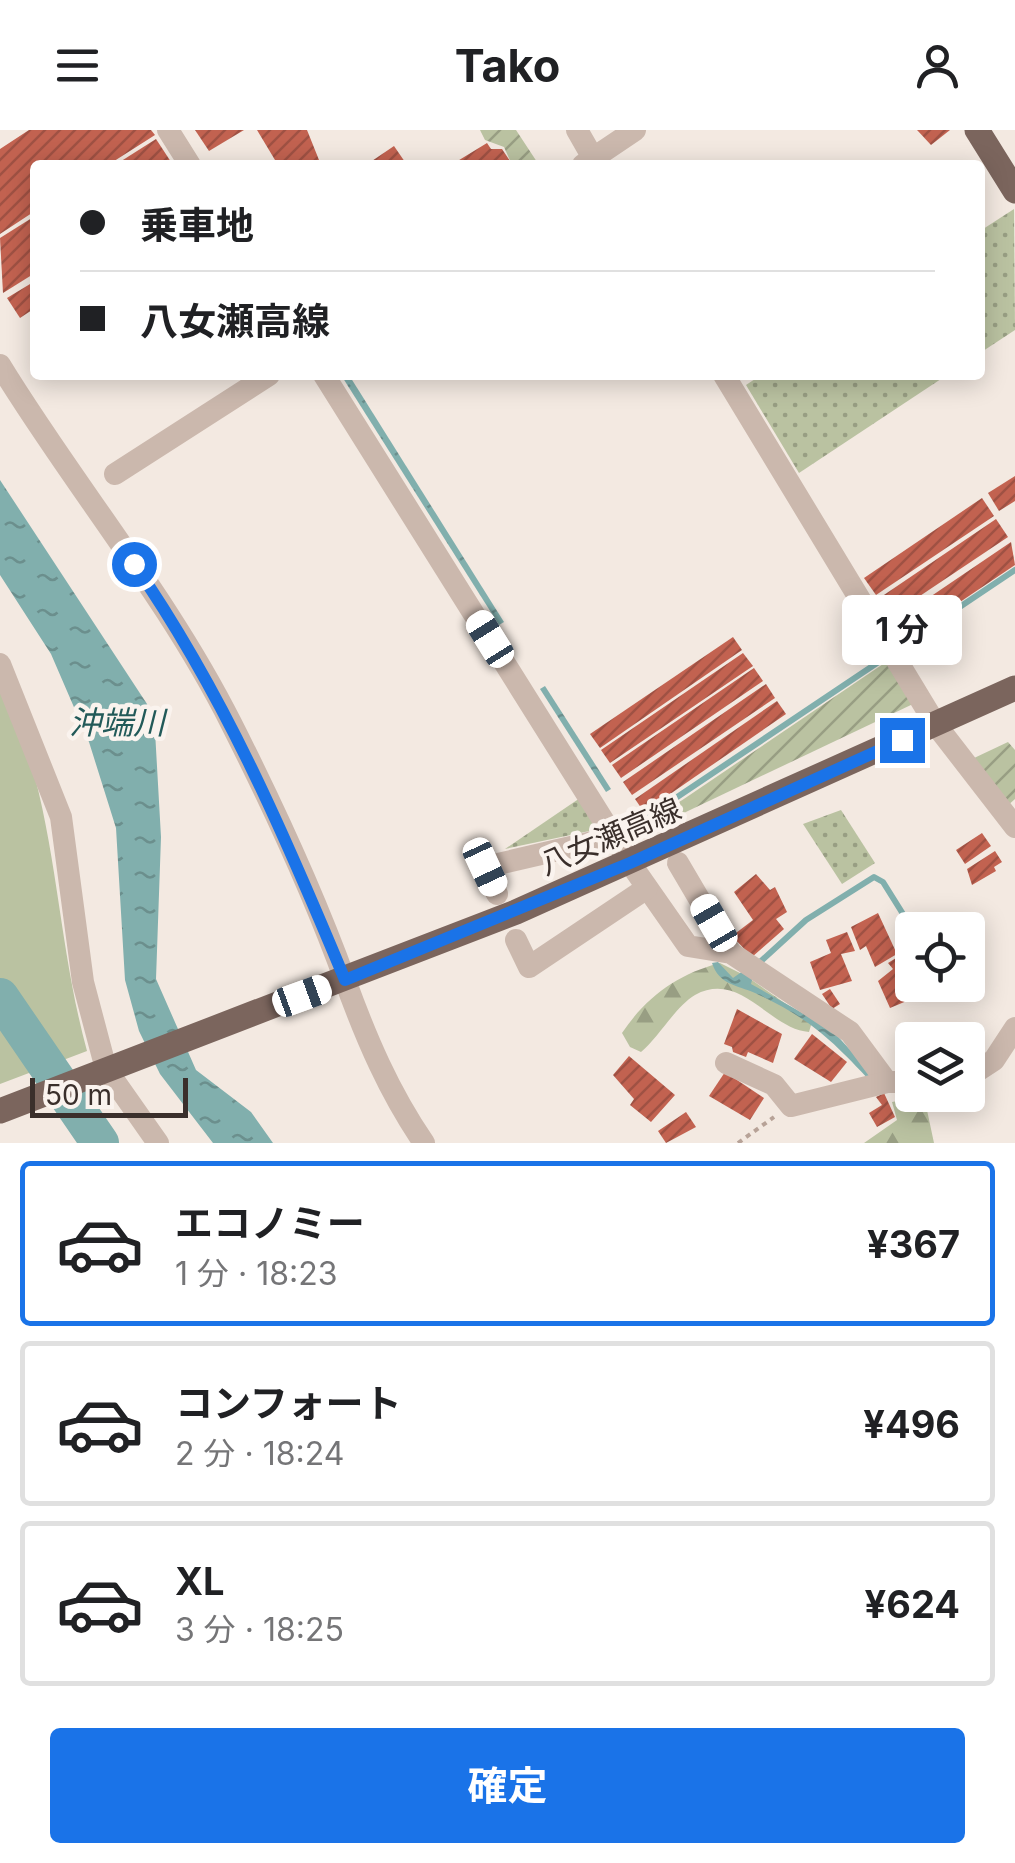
<!DOCTYPE html>
<html lang="ja">
<meta charset="utf-8">
<style>
body{margin:0;font-family:Inter,"Noto Sans JP",sans-serif;background:#f2f2f2;color:#202124;height:100vh;display:flex;flex-direction:column;font-size:38px;white-space:nowrap}
*{box-sizing:border-box;margin:0}
p{font-size:32px;color:#757577}
.icon{flex:none;width:55px;height:55px;fill:none;stroke:currentColor;stroke-width:2;stroke-linecap:round;stroke-linejoin:round}
.map{position:relative;height:1013px;overflow:hidden}
.panel{display:flex;flex-direction:column;background:#fff;flex:1}
.panel>*{flex:none}
.guide{position:absolute;left:30px;top:30px;width:955px;height:220px;border-radius:10px;box-shadow:0 5px 25px #0003;display:grid;align-content:center;height:220px;padding:0 50px;background:#fff}
.fabs{position:absolute;left:895px;top:782px;display:grid;gap:20px}
.fabs a{display:grid;place-items:center;width:90px;height:90px;border-radius:10px;background:#fff;box-shadow:0 5px 25px #0003;font-size:50px}
.scale{position:absolute;left:30px;bottom:25px;width:158px;box-sizing:border-box;padding-left:10px;border:5px solid #3a2f2b;border-top:0;font-size:28px;line-height:35px;white-space:nowrap;color:#3a2f2b;-webkit-text-stroke:8px #faf3ee;paint-order:stroke}
.end{position:absolute;width:45px;height:45px;margin:-22px;border:12px solid #1a73e8;background:#fff;box-shadow:0 0 0 5px #fff}
.from{border-radius:50%}
.bubble{position:absolute;height:70px;border-radius:10px;background:#fff;box-shadow:0 5px 25px #0003;font-size:32px;font-weight:700;line-height:70px;text-align:center}
.car{position:absolute;width:30px;height:60px;margin:-30px -15px;border-radius:12px;box-shadow:0 0 8px 2px #0007;background:linear-gradient(#fff 24%,#345 0 40%,#fff 0 76%,#345 0 86%,#fff 0)}
.guide b{display:flex;align-items:center;gap:35px;height:95px;font-size:38px}
.guide b+b{border-top:2px solid #e0e0e0}
.guide i{width:25px;height:25px;background:#202124}
ul{padding:18px 0 0;list-style:none}
li{display:flex;align-items:center;gap:30px;height:165px;margin:0 20px 15px;padding:0 30px;border:5px solid #e0e0e0;border-radius:10px}
li div{flex:1}
li b{display:block;font-size:38px}
li em{font-style:normal;font-weight:700}
li.current{border-color:#1a73e8}
li>.icon{width:90px;height:90px;stroke-width:1.5}
.button{display:flex;gap:20px;margin-top:auto;padding:20px 50px}
.button a{flex:1;height:115px;border-radius:10px;background:#1a73e8;color:#fff;font-size:40px;font-weight:700;line-height:115px;text-align:center}
header{display:flex;justify-content:space-between;align-items:center;height:130px;padding:0 50px;background:#fff;font-size:45px;font-weight:700}
.map>svg:first-child{display:block}
.grass{fill:url(#grass-dots)}
.forest{fill:url(#forest-firs)}
.park{fill:#bac2a1}
.garden{fill:url(#garden-furrows)}
.water{fill:url(#water-ripples)}
.lines{fill:none;stroke-linecap:round;stroke-linejoin:round}
.stream{stroke:#81afad;stroke-width:6}
.river{stroke:#81afad;stroke-width:38}
.building{fill:url(#building-hatch)}
.path{stroke:#b7a297;stroke-width:4;stroke-dasharray:5 5;stroke-linecap:butt}
.street{stroke:#cbb8ad;stroke-width:22}
.primary{stroke:#7b655d;stroke-width:25}
.route{stroke:#1a73e8;stroke-width:12}
.labels{text-anchor:middle;dominant-baseline:central;stroke-width:9;stroke-linejoin:round;paint-order:stroke}
.street-label{font-size:30px;fill:#3a2f2b;stroke:#faf3ee}
.water-label{font-size:32px;font-style:italic;fill:#225a59;stroke:#faf3ee}
</style>
<header><svg class="icon" aria-label="menu" viewBox="0 0 24 24"><path d="M4 6h16M4 12h16M4 18h16"/></svg>Tako<svg class="icon" aria-label="person" viewBox="0 0 24 24"><circle cx="12" cy="8" r="4"/><path d="M4 21q1-7 8-7t8 7"/></svg></header>
<div class="map">
<svg width="1015" height="1013" viewBox="0 0 1015 1013">
<defs>
<pattern id="grass-dots" width="8" height="8" patternUnits="userSpaceOnUse" patternTransform="scale(2.5)"><rect width="8" height="8" fill="#bac2a1"/><path d="M2 2h.1M6 6h.1" fill="none" stroke="#989e83" stroke-width="1.8" stroke-linecap="round"/></pattern>
<pattern id="forest-firs" width="22" height="20" patternUnits="userSpaceOnUse" patternTransform="scale(2.5)"><rect width="22" height="20" fill="#bac2a1"/><path d="M5 1l3.5 6h-7zM16 11l3.5 6h-7z" fill="#989e83"/></pattern>
<pattern id="garden-furrows" width="10" height="10" patternUnits="userSpaceOnUse" patternTransform="scale(2.5)"><rect width="10" height="10" fill="#bac2a1"/><path d="M-1 1l2-2M0 10L10 0M9 11l2-2" fill="none" stroke="#989e83"/></pattern>
<pattern id="water-ripples" width="26" height="14" patternUnits="userSpaceOnUse" patternTransform="scale(2.5)"><rect width="26" height="14" fill="#81afad"/><path d="M2 4q2-2 4 0t4 0M15 11q2-2 4 0t4 0" fill="none" stroke="#6b8f8d"/></pattern>
<pattern id="building-hatch" width="6" height="6" patternUnits="userSpaceOnUse" patternTransform="scale(2.5)"><rect width="6" height="6" fill="#c26250"/><path d="M-1 1l2-2M0 6l6-6M5 7l2-2" fill="none" stroke="#9f5143"/></pattern>
</defs>
<rect width="100%" height="100%" fill="#f3e9e1"/>
<g class="grass">
<polygon points="1014,79 1015,200 980,223 980,101"/>
<polygon points="761,245 947,245 799,343 746,255"/>
<polygon points="580,668 599,699 505,719"/>
<polygon points="841,680 875,733 842,754 803,694"/>
</g>
<g class="forest">
<path d="M720,833l26,13 66,46 -3,10c-40,-3 -68,-62 -114,-37 -19,11 -36,42 -54,57l-11,-5 -8,-14c25,-37 56,-59 98,-70z"/>
<polygon points="924,966 934,1013 864,1013 897,990 892,972"/>
</g>
<path class="park" d="M0,551c58,117 53,246 87,370l-87,33z"/>
<g class="garden">
<polygon points="480,0 516,0 539,35 512,35 504,17 485,10"/>
<polygon points="886,532 913,574 646,701 644,696"/>
<polygon points="1008,612 1015,620 1015,669 1006,677 972,629"/>
</g>
<g class="water">
<polygon points="341,245 349,245 504,492 499,495"/>
<polygon points="0,350 147,574 155,601 161,707 156,849 196,940 251,982 273,1013 213,1013 160,944 139,901 125,850 116,698 89,612 51,524 0,445"/>
<polygon points="545,556 611,659 606,662 540,559"/>
<path d="M757,831l-6,23 80,45 44,48 -4,5c-40,-43 -62,-64 -116,-89 -18,-8 -36,-8 -43,-30l6,-1 15,16z"/>
</g>
<g class="lines">
<g class="stream">
<polyline points="897,512 900,517 1015,440"/>
<polyline points="631,698 886,527"/>
<polyline points="759,833 806,790 874,747 883,752 913,800"/>
</g>
<polyline class="river" points="0,867 100,1013"/>
</g>
<g class="building">
<polygon points="29,0 151,0 155,5 108,35 35,35 35,81 0,104 0,19"/>
<polygon points="195,0 244,0 209,21"/>
<polygon points="257,0 307,0 319,30 308,35 278,35"/>
<polygon points="917,0 950,0 931,15"/>
<polygon points="156,9 173,35 115,35"/>
<polygon points="487,13 491,19 502,19 510,31 504,35 451,35"/>
<polygon points="394,16 405,32 366,35"/>
<polygon points="35,86 35,143 3,163 0,108"/>
<polygon points="35,151 35,178 20,188 7,168"/>
<polygon points="1015,346 1015,371 999,381 988,363"/>
<polygon points="982,368 994,386 876,465 864,448"/>
<polygon points="996,389 1008,407 890,486 878,469"/>
<polygon points="1011,412 1015,435 905,509 893,492"/>
<polygon points="733,507 742,520 600,618 590,604"/>
<polygon points="743,523 753,536 610,633 601,620"/>
<polygon points="754,538 763,551 621,648 612,635"/>
<polygon points="766,554 775,568 632,665 623,652"/>
<polygon points="777,571 786,584 644,682 635,669"/>
<polygon points="982,703 991,716 965,734 956,720"/>
<polygon points="995,721 1002,732 994,737 996,741 972,755 967,739"/>
<polygon points="756,744 770,760 775,757 787,782 776,789 784,799 752,827 732,806 753,790 734,762"/>
<polygon points="878,783 897,824 875,837 866,816 860,820 851,797"/>
<polygon points="847,802 855,821 841,824 852,851 820,860 810,832 831,823 826,810"/>
<polygon points="896,828 904,840 909,837 912,855 921,865 890,878 878,851 893,839 888,833"/>
<polygon points="830,859 840,874 832,879 822,864"/>
<polygon points="737,879 782,904 773,933 748,922 746,927 733,922 732,917 724,914"/>
<polygon points="812,904 847,932 831,952 794,929"/>
<polygon points="629,926 675,965 651,992 630,975 634,969 613,945"/>
<polygon points="725,942 764,968 750,990 709,966"/>
<polygon points="884,963 895,987 877,997 869,983 882,975 876,967"/>
<polygon points="686,982 696,997 666,1013 658,1001"/>
</g>
<g class="lines">
<polyline class="path" points="738,1013 774,987"/>
<g class="street">
<polyline points="168,0 190,35"/>
<polyline points="577,0 597,35"/>
<polyline points="583,35 635,0"/>
<path d="M0,235c74,121 167,231 231,358 42,83 82,169 114,257 21,58 44,112 79,163"/>
<polyline points="324,245 630,733 688,816 731,823 850,902 887,952 912,952"/>
<polyline points="724,245 936,595 1015,697"/>
<polyline points="115,344 269,245"/>
<polyline points="0,534 61,687 83,852 106,939 158,1013"/>
<polyline points="678,733 731,823"/>
<polyline points="497,764 485,737 614,707"/>
<polyline points="516,810 529,837 647,758"/>
<polyline points="726,933 774,955 791,976 887,952"/>
<polyline points="968,947 994,930 1015,898"/>
</g>
<g class="primary">
<polyline points="977,0 1015,61"/>
<polyline points="0,981 516,782 1015,558"/>
</g>
</g>
<g class="lines">
<path class="route" d="M134,434c90,130 151,272 211,416l285,-117 272,-123"/>
</g>
<g class="labels">
<g class="street-label">
<text transform="translate(610 706) rotate(-23)">八女瀬高線</text>
</g>
<g class="water-label">
<text x="117" y="592">沖端川</text>
</g>
</g>
</svg>
<div class="fabs">
<a><svg class="icon" aria-label="locate" viewBox="0 0 24 24"><circle cx="12" cy="12" r="6"/><path d="M12 2v4M12 18v4M2 12h4M18 12h4"/></svg></a>
<a><svg class="icon" aria-label="layers" viewBox="0 0 24 24"><path d="M12 4l9 5-9 5-9-5zM3 14l9 5 9-5"/></svg></a>
</div>
<div class="scale">50 m</div>
<i class="end from" style="left:134px;top:434px"></i>
<i class="end" style="left:902px;top:610px"></i>
<div class="bubble" style="left:842px;top:465px;width:120px">1 分</div>
<i class="car" style="left:490px;top:509px;rotate:328deg"></i>
<i class="car" style="left:485px;top:737px;rotate:155deg"></i>
<i class="car" style="left:714px;top:793px;rotate:330deg"></i>
<i class="car" style="left:302px;top:866px;rotate:70deg"></i>
<div class="guide">
<b><i class="from"></i>乗車地</b>
<b><i></i>八女瀬高線</b>
</div>
</div>
<section class="panel">
<ul>
<li class="current"><svg class="icon" aria-label="car" viewBox="0 0 24 24"><path d="M5 17H2v-5l4-1 3-4h7l3 4 3 1v5h-3M9 17h6M6 11h13"/><circle cx="7" cy="17" r="2"/><circle cx="17" cy="17" r="2"/></svg><div><b>エコノミー</b><p>1 分 · 18:23</p></div><em>¥367</em></li>
<li><svg class="icon" aria-label="car" viewBox="0 0 24 24"><path d="M5 17H2v-5l4-1 3-4h7l3 4 3 1v5h-3M9 17h6M6 11h13"/><circle cx="7" cy="17" r="2"/><circle cx="17" cy="17" r="2"/></svg><div><b>コンフォート</b><p>2 分 · 18:24</p></div><em>¥496</em></li>
<li><svg class="icon" aria-label="car" viewBox="0 0 24 24"><path d="M5 17H2v-5l4-1 3-4h7l3 4 3 1v5h-3M9 17h6M6 11h13"/><circle cx="7" cy="17" r="2"/><circle cx="17" cy="17" r="2"/></svg><div><b>XL</b><p>3 分 · 18:25</p></div><em>¥624</em></li>
</ul>
<div class="button"><a>確定</a></div>
</section>
